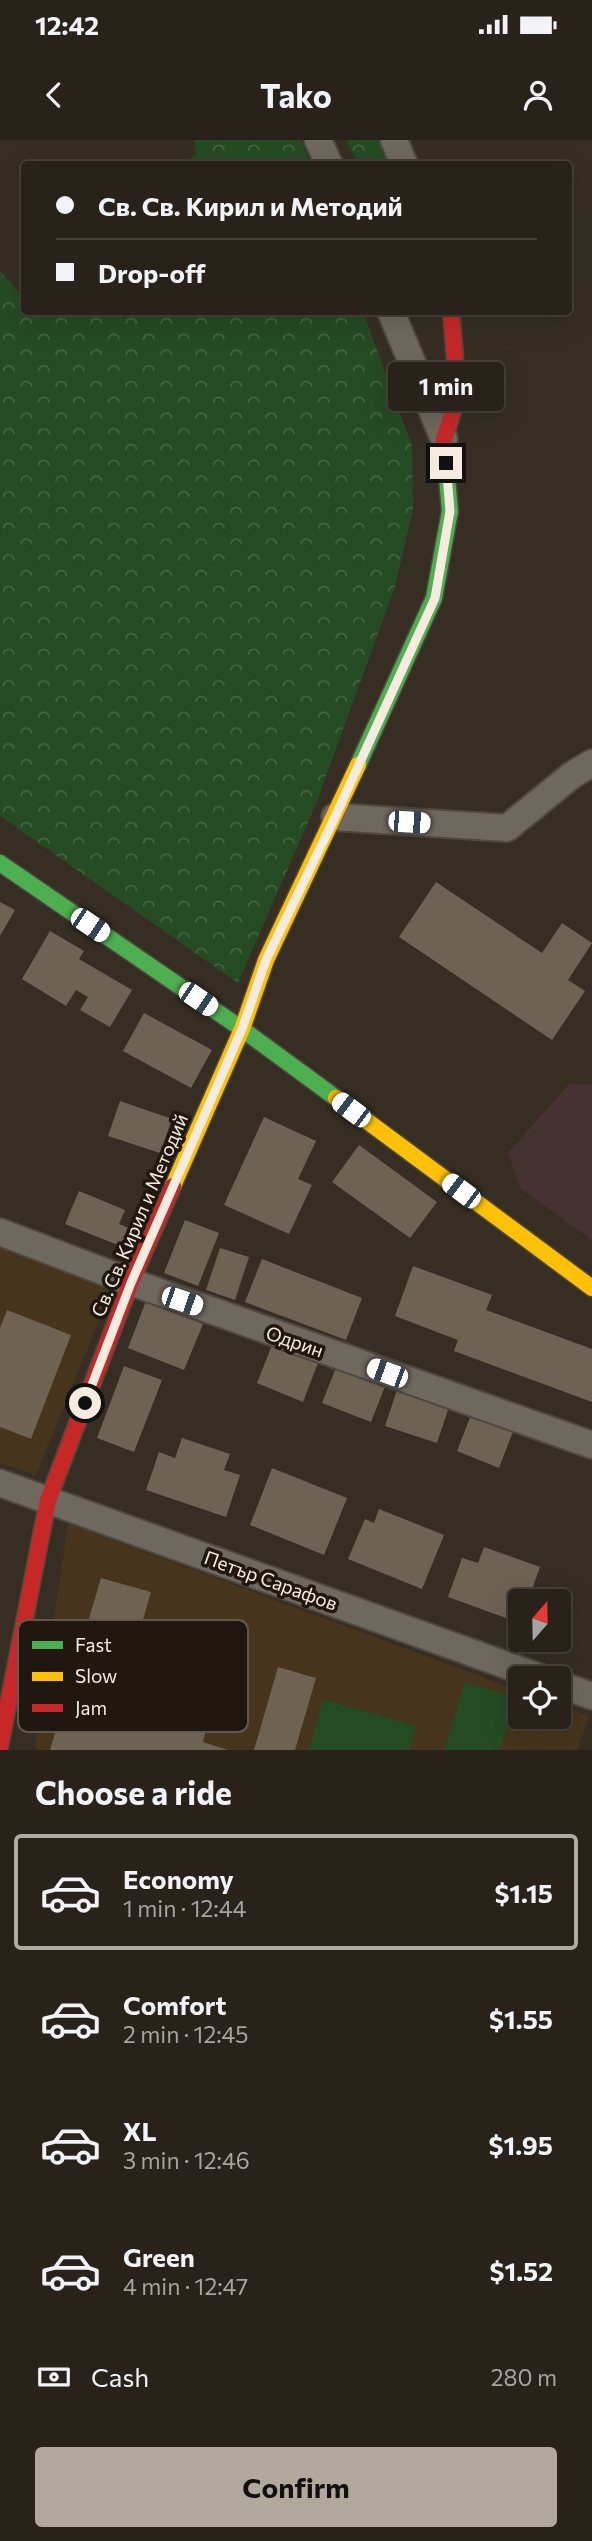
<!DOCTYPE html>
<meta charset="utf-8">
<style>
body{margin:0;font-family:Commissioner,sans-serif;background:#342f27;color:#f1f3f6;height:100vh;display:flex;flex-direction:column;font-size:26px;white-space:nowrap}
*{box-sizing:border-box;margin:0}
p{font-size:23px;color:#a5a4a2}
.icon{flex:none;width:38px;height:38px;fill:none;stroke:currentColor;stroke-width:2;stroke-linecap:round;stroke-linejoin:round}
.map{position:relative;height:1610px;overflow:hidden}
.panel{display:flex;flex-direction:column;background:#28221a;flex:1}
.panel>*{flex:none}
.hud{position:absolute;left:21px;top:21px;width:551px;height:154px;border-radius:7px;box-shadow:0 7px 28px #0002,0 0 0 2px #443f39;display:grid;align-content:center;height:154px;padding:0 35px;background:#28221a}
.needle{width:46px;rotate:20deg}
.tools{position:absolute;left:508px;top:1449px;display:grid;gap:14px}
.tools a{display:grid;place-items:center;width:63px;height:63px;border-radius:7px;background:#28221a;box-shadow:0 7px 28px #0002,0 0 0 2px #443f39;font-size:35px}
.end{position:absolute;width:32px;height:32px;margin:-16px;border:9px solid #f5ebdf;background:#111;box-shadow:0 0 0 4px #111}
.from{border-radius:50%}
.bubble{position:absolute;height:49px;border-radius:7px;background:#28221a;box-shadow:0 7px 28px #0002,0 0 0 2px #443f39;font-size:23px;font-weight:700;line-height:49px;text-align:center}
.car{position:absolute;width:21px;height:42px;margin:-21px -10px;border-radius:9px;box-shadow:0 0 5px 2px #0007;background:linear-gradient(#fff 24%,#345 0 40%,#fff 0 76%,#345 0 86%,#fff 0)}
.hud b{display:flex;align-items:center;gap:24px;height:66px;font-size:26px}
.hud b+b{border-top:2px solid #443f39}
.hud i{width:18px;height:18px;background:#f1f3f6}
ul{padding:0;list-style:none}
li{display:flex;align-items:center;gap:21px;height:116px;margin:0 14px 10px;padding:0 21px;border:4px solid transparent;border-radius:7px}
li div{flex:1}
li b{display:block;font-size:26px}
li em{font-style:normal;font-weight:700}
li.active{border-color:#b2a99d}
li>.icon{width:63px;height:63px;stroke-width:1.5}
h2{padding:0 35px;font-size:32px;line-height:84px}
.pay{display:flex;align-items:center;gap:18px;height:77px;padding:0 35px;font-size:26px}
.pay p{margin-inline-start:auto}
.action{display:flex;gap:14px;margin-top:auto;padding:14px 35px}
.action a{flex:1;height:80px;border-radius:7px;background:#b2a99d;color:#111;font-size:28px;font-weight:700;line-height:80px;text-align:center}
.status{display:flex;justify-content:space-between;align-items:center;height:49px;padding:0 35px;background:#28221a;direction:ltr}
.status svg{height:19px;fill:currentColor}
header{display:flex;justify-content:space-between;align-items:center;height:91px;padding:0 35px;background:#28221a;font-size:32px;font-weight:700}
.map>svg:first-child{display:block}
.built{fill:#46341c}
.medical{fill:#463232}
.forest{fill:url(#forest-crowns)}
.garden{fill:#254b23}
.building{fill:#6e6253}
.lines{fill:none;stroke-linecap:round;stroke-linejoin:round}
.street-casing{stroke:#504940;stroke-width:30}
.fast-casing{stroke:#504940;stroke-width:19}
.slow-casing{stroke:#504940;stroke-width:19}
.jam-casing{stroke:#504940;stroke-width:19}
.street{stroke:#6f685f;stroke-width:26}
.fast{stroke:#4caf50;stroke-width:16}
.slow{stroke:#ffc107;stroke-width:16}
.jam{stroke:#c62828;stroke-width:16}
.route{stroke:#f5ebdf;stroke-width:9}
.labels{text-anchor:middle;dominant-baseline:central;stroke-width:7;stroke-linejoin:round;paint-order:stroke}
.street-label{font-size:19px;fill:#f5ebdf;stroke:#201810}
.key{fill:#201810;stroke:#60574e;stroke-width:2}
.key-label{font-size:19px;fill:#f5ebdf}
</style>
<div class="status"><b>12:42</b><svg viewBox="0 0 49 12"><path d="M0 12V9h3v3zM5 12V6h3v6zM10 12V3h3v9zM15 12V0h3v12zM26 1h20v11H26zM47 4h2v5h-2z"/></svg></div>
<header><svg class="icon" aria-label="back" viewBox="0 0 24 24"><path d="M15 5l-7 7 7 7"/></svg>Tako<svg class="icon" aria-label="person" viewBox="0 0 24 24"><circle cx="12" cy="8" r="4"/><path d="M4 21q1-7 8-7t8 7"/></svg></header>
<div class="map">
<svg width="592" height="1610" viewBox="0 0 592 1610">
<defs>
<pattern id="forest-crowns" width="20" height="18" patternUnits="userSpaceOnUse" patternTransform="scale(1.75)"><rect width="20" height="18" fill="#254b23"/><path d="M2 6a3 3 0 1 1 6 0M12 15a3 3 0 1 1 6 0" fill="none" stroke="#456542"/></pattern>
</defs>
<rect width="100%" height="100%" fill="#362e23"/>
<g class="built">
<polygon points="0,1105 113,1147 36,1335 0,1323"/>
<polygon points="68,1383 520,1551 520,1577 558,1577 558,1565 589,1576 577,1610 35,1610"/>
</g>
<polygon class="medical" points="569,944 592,945 592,1100 520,1048 508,1013"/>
<g class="forest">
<polygon points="194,0 301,0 310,24 183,24 196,14"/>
<polygon points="346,0 391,0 396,24 358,24"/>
<polygon points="0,131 24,158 24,172 363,172 412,306 413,369 395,447 315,666 238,843 0,676"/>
</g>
<g class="garden">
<polygon points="465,1542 516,1557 500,1610 444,1610"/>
<polygon points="323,1559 416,1586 409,1610 309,1610"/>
</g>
<g class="building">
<polygon points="436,742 542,813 562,783 592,803 568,840 585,851 552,900 399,797"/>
<polygon points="0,762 15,770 0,796"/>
<polygon points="50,791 84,811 79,819 132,850 110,887 80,870 88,857 76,850 66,866 22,839"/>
<polygon points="144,873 212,910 191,948 123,911"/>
<polygon points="120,961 172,979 160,1013 108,996"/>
<polygon points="264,977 316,1001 298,1039 312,1045 289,1094 224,1065"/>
<polygon points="359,1005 437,1062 410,1098 332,1042"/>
<polygon points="79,1051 125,1070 119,1084 131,1089 123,1107 65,1084"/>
<polygon points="185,1080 219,1093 198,1146 164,1133"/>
<polygon points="220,1108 249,1117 235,1160 206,1150"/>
<polygon points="262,1119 362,1158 346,1200 245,1162"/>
<polygon points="413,1126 492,1155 486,1170 592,1209 592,1262 454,1211 458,1200 395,1176"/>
<polygon points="146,1161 203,1184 184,1230 128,1208"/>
<polygon points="7,1170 71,1195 31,1299 0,1287 0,1188"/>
<polygon points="272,1205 318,1223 303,1262 257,1243"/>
<polygon points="337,1225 386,1244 371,1282 322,1263"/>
<polygon points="124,1226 162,1240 134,1312 97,1298"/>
<polygon points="398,1247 450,1264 437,1303 385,1286"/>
<polygon points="472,1272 514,1289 499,1328 457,1311"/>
<polygon points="182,1298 230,1314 224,1330 240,1335 226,1377 146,1350 159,1312 175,1318"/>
<polygon points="272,1328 347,1358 324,1415 250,1385"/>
<polygon points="379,1369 444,1395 422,1449 348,1419 365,1379 374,1383"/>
<polygon points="484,1407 540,1427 528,1461 520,1461 520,1483 448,1457 462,1418 478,1423"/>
<polygon points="101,1438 151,1452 142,1483 130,1479 103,1568 149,1581 153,1569 207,1585 203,1602 228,1610 50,1610"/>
<polygon points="278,1527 316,1538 295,1610 254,1610"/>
</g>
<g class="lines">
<defs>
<g id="street">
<polyline points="318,0 329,24"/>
<polyline points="394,0 404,24"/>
<polyline points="391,172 444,299"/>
<polyline points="335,677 507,688 572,635 592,623"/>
<polyline points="0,1092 131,1142 592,1305"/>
<polyline points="0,1343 542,1538"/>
<polyline points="558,1544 592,1556"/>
</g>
<g id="fast">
<polyline points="358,625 434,458 450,371 446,327"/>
<polyline points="0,723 242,889 336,958"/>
</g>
<g id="slow">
<polyline points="336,958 592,1148"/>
<polyline points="173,1046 242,889 266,820 358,625"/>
</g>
<g id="jam">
<polyline points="446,327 444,299 454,268 455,217 451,172"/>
<polyline points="0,1606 48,1360 131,1142 173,1046"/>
</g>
</defs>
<use href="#street" class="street-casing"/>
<use href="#fast" class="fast-casing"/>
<use href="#slow" class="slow-casing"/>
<use href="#jam" class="jam-casing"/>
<use href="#street" class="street"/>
<use href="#fast" class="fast"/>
<use href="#slow" class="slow"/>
<use href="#jam" class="jam"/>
</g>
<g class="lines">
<polyline class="route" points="85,1263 131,1143 242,889 266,820 335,677 435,458 450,371 446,323"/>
</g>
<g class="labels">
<g class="street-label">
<text transform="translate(139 1075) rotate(-67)">Св. Св. Кирил и Методий</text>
<text transform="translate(295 1201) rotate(19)">Одрин</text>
<text transform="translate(271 1440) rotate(20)">Петър Сарафов</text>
</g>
</g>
<rect x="18" y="1480" width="230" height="112" rx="10" class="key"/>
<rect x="32" y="1501" width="31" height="8" fill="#4caf50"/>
<rect x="32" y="1532" width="31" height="9" fill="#ffc107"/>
<rect x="32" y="1564" width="31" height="8" fill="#c62828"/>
<g class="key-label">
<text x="75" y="1512">Fast</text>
<text x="75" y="1543">Slow</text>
<text x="75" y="1575">Jam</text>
</g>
</svg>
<div class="tools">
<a><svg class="needle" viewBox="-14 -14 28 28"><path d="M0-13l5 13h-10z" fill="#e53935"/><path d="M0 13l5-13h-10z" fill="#a5a4a2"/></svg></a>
<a><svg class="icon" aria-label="locate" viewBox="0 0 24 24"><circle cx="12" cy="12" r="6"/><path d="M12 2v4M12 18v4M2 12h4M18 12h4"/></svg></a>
</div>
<i class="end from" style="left:85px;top:1263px"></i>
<i class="end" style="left:446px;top:323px"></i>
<div class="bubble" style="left:388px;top:222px;width:116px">1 min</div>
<i class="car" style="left:409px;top:682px;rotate:94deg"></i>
<i class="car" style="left:90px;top:785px;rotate:124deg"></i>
<i class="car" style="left:198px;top:859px;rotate:124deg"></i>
<i class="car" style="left:351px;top:970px;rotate:307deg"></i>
<i class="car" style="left:461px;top:1051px;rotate:307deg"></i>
<i class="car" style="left:182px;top:1161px;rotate:109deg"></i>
<i class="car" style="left:387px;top:1233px;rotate:290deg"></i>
<div class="hud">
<b><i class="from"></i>Св. Св. Кирил и Методий</b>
<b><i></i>Drop-off</b>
</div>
</div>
<section class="panel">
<h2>Choose a ride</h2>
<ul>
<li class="active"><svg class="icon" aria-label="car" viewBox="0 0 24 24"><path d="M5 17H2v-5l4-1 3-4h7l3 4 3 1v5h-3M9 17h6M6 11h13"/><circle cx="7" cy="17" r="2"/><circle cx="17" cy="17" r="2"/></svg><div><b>Economy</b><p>1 min · 12:44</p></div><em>$1.15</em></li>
<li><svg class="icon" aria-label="car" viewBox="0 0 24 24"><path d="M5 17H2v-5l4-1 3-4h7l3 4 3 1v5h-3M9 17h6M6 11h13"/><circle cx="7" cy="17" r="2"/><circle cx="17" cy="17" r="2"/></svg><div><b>Comfort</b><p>2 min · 12:45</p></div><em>$1.55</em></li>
<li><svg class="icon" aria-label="car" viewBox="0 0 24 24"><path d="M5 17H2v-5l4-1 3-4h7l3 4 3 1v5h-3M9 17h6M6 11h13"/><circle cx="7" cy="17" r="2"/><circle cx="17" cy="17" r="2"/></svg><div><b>XL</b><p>3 min · 12:46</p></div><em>$1.95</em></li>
<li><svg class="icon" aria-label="car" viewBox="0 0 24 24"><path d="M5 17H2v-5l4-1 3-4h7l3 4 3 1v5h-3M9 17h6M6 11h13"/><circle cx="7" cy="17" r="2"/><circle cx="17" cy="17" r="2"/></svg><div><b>Green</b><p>4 min · 12:47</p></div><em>$1.52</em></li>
</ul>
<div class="pay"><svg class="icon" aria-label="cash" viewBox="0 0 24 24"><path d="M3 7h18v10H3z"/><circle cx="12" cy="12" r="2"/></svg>Cash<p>280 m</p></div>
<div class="action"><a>Confirm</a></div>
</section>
